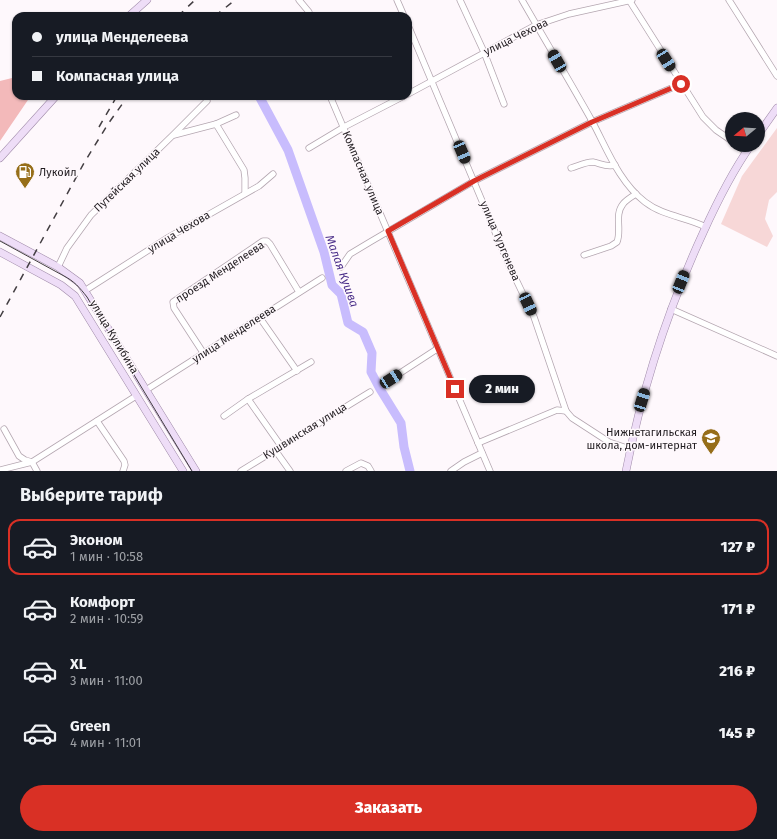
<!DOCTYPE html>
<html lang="ru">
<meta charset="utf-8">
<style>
body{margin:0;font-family:"Fira Sans",sans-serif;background:#20242c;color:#f1f3f6;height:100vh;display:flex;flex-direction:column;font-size:15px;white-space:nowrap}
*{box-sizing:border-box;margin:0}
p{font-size:13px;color:#9ea1a6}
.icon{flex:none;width:22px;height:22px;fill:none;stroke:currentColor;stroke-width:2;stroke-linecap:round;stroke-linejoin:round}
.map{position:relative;height:471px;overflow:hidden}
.side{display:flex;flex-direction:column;background:#171b24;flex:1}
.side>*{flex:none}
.top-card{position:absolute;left:12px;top:12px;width:400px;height:88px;border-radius:12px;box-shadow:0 1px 3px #0004;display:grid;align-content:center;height:88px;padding:0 20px;background:#171b24}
.needle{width:26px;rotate:252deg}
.tools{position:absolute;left:725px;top:112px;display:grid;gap:8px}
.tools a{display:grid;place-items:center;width:40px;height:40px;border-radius:50%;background:#171b24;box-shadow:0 1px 3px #0004;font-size:20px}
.end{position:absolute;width:18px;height:18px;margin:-9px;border:5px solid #d93025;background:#fff;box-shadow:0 0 0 2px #fff}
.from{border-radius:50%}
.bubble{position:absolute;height:28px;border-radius:14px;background:#171b24;box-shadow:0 1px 3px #0004;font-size:13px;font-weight:800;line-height:28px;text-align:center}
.car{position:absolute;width:12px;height:24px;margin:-12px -6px;border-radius:5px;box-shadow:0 0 3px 1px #0007;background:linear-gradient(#222 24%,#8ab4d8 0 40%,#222 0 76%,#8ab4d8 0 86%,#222 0)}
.top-card b{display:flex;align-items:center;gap:14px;height:38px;font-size:15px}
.top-card b+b{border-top:1px solid #363941}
.top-card i{width:10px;height:10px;background:#f1f3f6}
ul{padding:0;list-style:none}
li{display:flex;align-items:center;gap:12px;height:56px;margin:0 8px 6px;padding:0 12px;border:2px solid transparent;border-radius:12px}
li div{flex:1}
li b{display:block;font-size:15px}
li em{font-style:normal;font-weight:800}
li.on{border-color:#d93025}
li>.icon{width:36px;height:36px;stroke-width:1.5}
h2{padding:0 20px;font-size:18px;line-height:48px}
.primary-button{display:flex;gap:8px;margin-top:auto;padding:8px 20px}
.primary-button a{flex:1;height:46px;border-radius:24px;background:#d93025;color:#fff;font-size:16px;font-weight:800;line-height:46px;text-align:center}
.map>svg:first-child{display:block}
.green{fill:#f7d7d7}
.forest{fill:#f3b9ba}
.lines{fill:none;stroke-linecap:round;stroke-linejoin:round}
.river{stroke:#c8bcfd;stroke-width:9}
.minor-casing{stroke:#b4a6b0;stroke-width:7}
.major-casing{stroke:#9f8aa8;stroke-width:8}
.minor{stroke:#fff;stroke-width:5.5}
.major{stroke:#eeddf7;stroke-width:7}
.tram{stroke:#433e42;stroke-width:1}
.rail{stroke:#433e42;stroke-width:1.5;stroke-dasharray:7 7;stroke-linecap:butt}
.route{stroke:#d93025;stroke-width:5}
.labels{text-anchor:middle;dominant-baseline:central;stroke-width:3;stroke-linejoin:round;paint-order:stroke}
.street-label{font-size:11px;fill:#211c20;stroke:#fef8fc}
.poi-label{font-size:11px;fill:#211c20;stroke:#fef8fc;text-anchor:start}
.water-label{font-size:12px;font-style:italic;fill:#4c308a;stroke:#fef8fc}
</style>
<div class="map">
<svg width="777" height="471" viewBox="0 0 777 471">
<rect width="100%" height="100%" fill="#fef8fc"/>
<polygon class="green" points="777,128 777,192 769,200 765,219 773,236 767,247 721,224 742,176"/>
<polygon class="forest" points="16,77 16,96 30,96 30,97 0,141 0,81"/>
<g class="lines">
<polyline class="river" points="259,96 288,150 324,252 332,285 341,294 348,323 363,332 372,353 371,372 380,389 401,423 404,447 410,471"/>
<defs>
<g id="minor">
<polyline points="299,0 309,12 310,16"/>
<polyline points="397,0 404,16"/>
<polyline points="460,0 484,52 504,104"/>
<path d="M522,0c23,40 47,80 70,121 15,28 27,61 53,81 18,14 41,15 61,25"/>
<polyline points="629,0 703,117 716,130 732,141"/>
<polyline points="729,0 777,76"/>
<polyline points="408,25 509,265 534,317 566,411 572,418 609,442 630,449"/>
<polyline points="408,94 536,25 569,14 632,0"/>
<polyline points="330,96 490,471"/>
<polyline points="216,124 236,115"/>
<polyline points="174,135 216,124 244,170 245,178 245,193"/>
<polyline points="737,145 746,152"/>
<polyline points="309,148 344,127 404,96"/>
<path d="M571,168c7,-2 14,-6 22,-6 7,1 14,6 22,3"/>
<path d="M584,255l27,-9 6,-4c5,-12 -3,-27 6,-38 3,-4 8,-7 13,-10"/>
<polyline points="58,267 67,248 91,215 173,135 207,101"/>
<polyline points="341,267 350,254 370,242 474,181 592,122 681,84"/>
<polyline points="86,290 169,237 259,186 273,174"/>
<polyline points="671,309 777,356"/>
<polyline points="260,318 297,371"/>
<polyline points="204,354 174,308 173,302 263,241 267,241 270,244 299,292"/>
<polyline points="391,379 437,349"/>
<polyline points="146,390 322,278"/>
<polyline points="248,399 281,446"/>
<polyline points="224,416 248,399 311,362"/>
<polyline points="97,421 124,461 125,465 123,471"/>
<polyline points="4,429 19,456 25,460 32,462 37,471"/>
<polyline points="478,443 557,410 566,411"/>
<polyline points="275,450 290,471"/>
<polyline points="0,470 32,462 136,396"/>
<polyline points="241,471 370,392"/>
<polyline points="346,471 361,463 368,466 371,471"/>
<polyline points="451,471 464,462 482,453"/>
</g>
<g id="major">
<polyline points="129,16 147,0"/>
<polyline points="758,135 777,108"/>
<polyline points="0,158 56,96"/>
<polyline points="0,236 58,267 80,283 196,471"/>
<polyline points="0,252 61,285 75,296 183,471"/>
<path d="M626,471c16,-82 42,-162 77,-238 14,-31 29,-61 48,-88"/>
</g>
</defs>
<use href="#minor" class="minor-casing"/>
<use href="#major" class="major-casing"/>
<use href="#minor" class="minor"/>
<use href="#major" class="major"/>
<path class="tram" d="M0,241l64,35c10,5 16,12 23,21l105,174"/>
<g class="rail">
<polyline points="178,16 195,0"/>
<polyline points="215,16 235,0"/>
<polyline points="99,127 117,96"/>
<polyline points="0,317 84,163 108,124 128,96"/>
</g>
</g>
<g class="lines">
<polyline class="route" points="455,389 388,231 474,181 592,122 681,84"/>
</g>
<defs>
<symbol id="fuel-pin" viewBox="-11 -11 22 30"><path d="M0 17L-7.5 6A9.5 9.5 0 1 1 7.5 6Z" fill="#966e19" stroke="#fef8fc"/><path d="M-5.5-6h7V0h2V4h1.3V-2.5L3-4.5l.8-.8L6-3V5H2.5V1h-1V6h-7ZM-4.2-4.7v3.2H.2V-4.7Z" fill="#fff"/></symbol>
<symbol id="school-pin" viewBox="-11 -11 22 30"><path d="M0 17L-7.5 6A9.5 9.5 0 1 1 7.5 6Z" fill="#966e19" stroke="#fef8fc"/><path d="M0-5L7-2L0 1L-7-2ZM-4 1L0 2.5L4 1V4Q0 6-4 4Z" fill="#fff"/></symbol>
</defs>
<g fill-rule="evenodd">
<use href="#fuel-pin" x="14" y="161" width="22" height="30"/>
<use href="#school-pin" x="700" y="427" width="22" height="30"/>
</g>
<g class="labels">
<g class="street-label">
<text transform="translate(516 37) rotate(-26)">улица Чехова</text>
<text transform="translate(363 173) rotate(67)">Компасная улица</text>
<text transform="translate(127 180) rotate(-44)">Путейская улица</text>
<text transform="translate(179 232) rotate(-31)">улица Чехова</text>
<text transform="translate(500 241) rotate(67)">улица Тургенева</text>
<text transform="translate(220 272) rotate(-33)">проезд Менделеева</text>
<text transform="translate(234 334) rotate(-33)">улица Менделеева</text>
<text transform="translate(114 337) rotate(59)">улица Кулибина</text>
<text transform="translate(305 431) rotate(-32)">Кушвинская улица</text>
</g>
<g class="poi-label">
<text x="39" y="172">Лукойл</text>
<text x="697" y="432" text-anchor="end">Нижнетагильская<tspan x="697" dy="13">школа, дом-интернат</tspan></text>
</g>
<g class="water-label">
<text transform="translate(342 271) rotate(70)">Малая Кушва</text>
</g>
</g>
</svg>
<div class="tools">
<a><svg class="needle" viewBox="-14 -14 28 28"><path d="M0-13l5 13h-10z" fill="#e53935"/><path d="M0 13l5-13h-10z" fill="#9ea1a6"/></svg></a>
</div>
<i class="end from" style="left:681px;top:84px"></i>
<i class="end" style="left:455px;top:389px"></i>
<div class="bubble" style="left:469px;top:375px;width:66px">2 мин</div>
<i class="car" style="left:666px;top:60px;rotate:148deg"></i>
<i class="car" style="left:557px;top:61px;rotate:330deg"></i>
<i class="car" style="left:462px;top:152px;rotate:157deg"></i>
<i class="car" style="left:681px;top:282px;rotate:22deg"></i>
<i class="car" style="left:528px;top:304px;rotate:155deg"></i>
<i class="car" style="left:391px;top:379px;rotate:57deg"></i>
<i class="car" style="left:642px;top:400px;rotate:17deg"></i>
<div class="top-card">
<b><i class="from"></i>улица Менделеева</b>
<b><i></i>Компасная улица</b>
</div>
</div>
<section class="side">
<h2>Выберите тариф</h2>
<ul>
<li class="on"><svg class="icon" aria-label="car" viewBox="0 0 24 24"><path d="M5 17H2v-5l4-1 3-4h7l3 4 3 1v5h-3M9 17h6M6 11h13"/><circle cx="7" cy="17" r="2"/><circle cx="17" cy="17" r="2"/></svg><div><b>Эконом</b><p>1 мин · 10:58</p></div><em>127 ₽</em></li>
<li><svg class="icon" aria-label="car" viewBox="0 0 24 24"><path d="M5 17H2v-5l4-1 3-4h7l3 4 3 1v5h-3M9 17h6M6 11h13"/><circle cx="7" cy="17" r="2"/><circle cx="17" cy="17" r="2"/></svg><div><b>Комфорт</b><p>2 мин · 10:59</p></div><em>171 ₽</em></li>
<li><svg class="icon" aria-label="car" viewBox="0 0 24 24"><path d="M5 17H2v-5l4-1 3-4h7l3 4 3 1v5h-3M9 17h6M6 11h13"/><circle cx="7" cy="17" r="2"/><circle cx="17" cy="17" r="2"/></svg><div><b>XL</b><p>3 мин · 11:00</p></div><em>216 ₽</em></li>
<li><svg class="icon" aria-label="car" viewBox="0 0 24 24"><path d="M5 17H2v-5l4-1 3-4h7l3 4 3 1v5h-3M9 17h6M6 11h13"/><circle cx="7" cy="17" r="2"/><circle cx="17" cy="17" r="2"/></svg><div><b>Green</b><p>4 мин · 11:01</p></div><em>145 ₽</em></li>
</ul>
<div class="primary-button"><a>Заказать</a></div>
</section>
